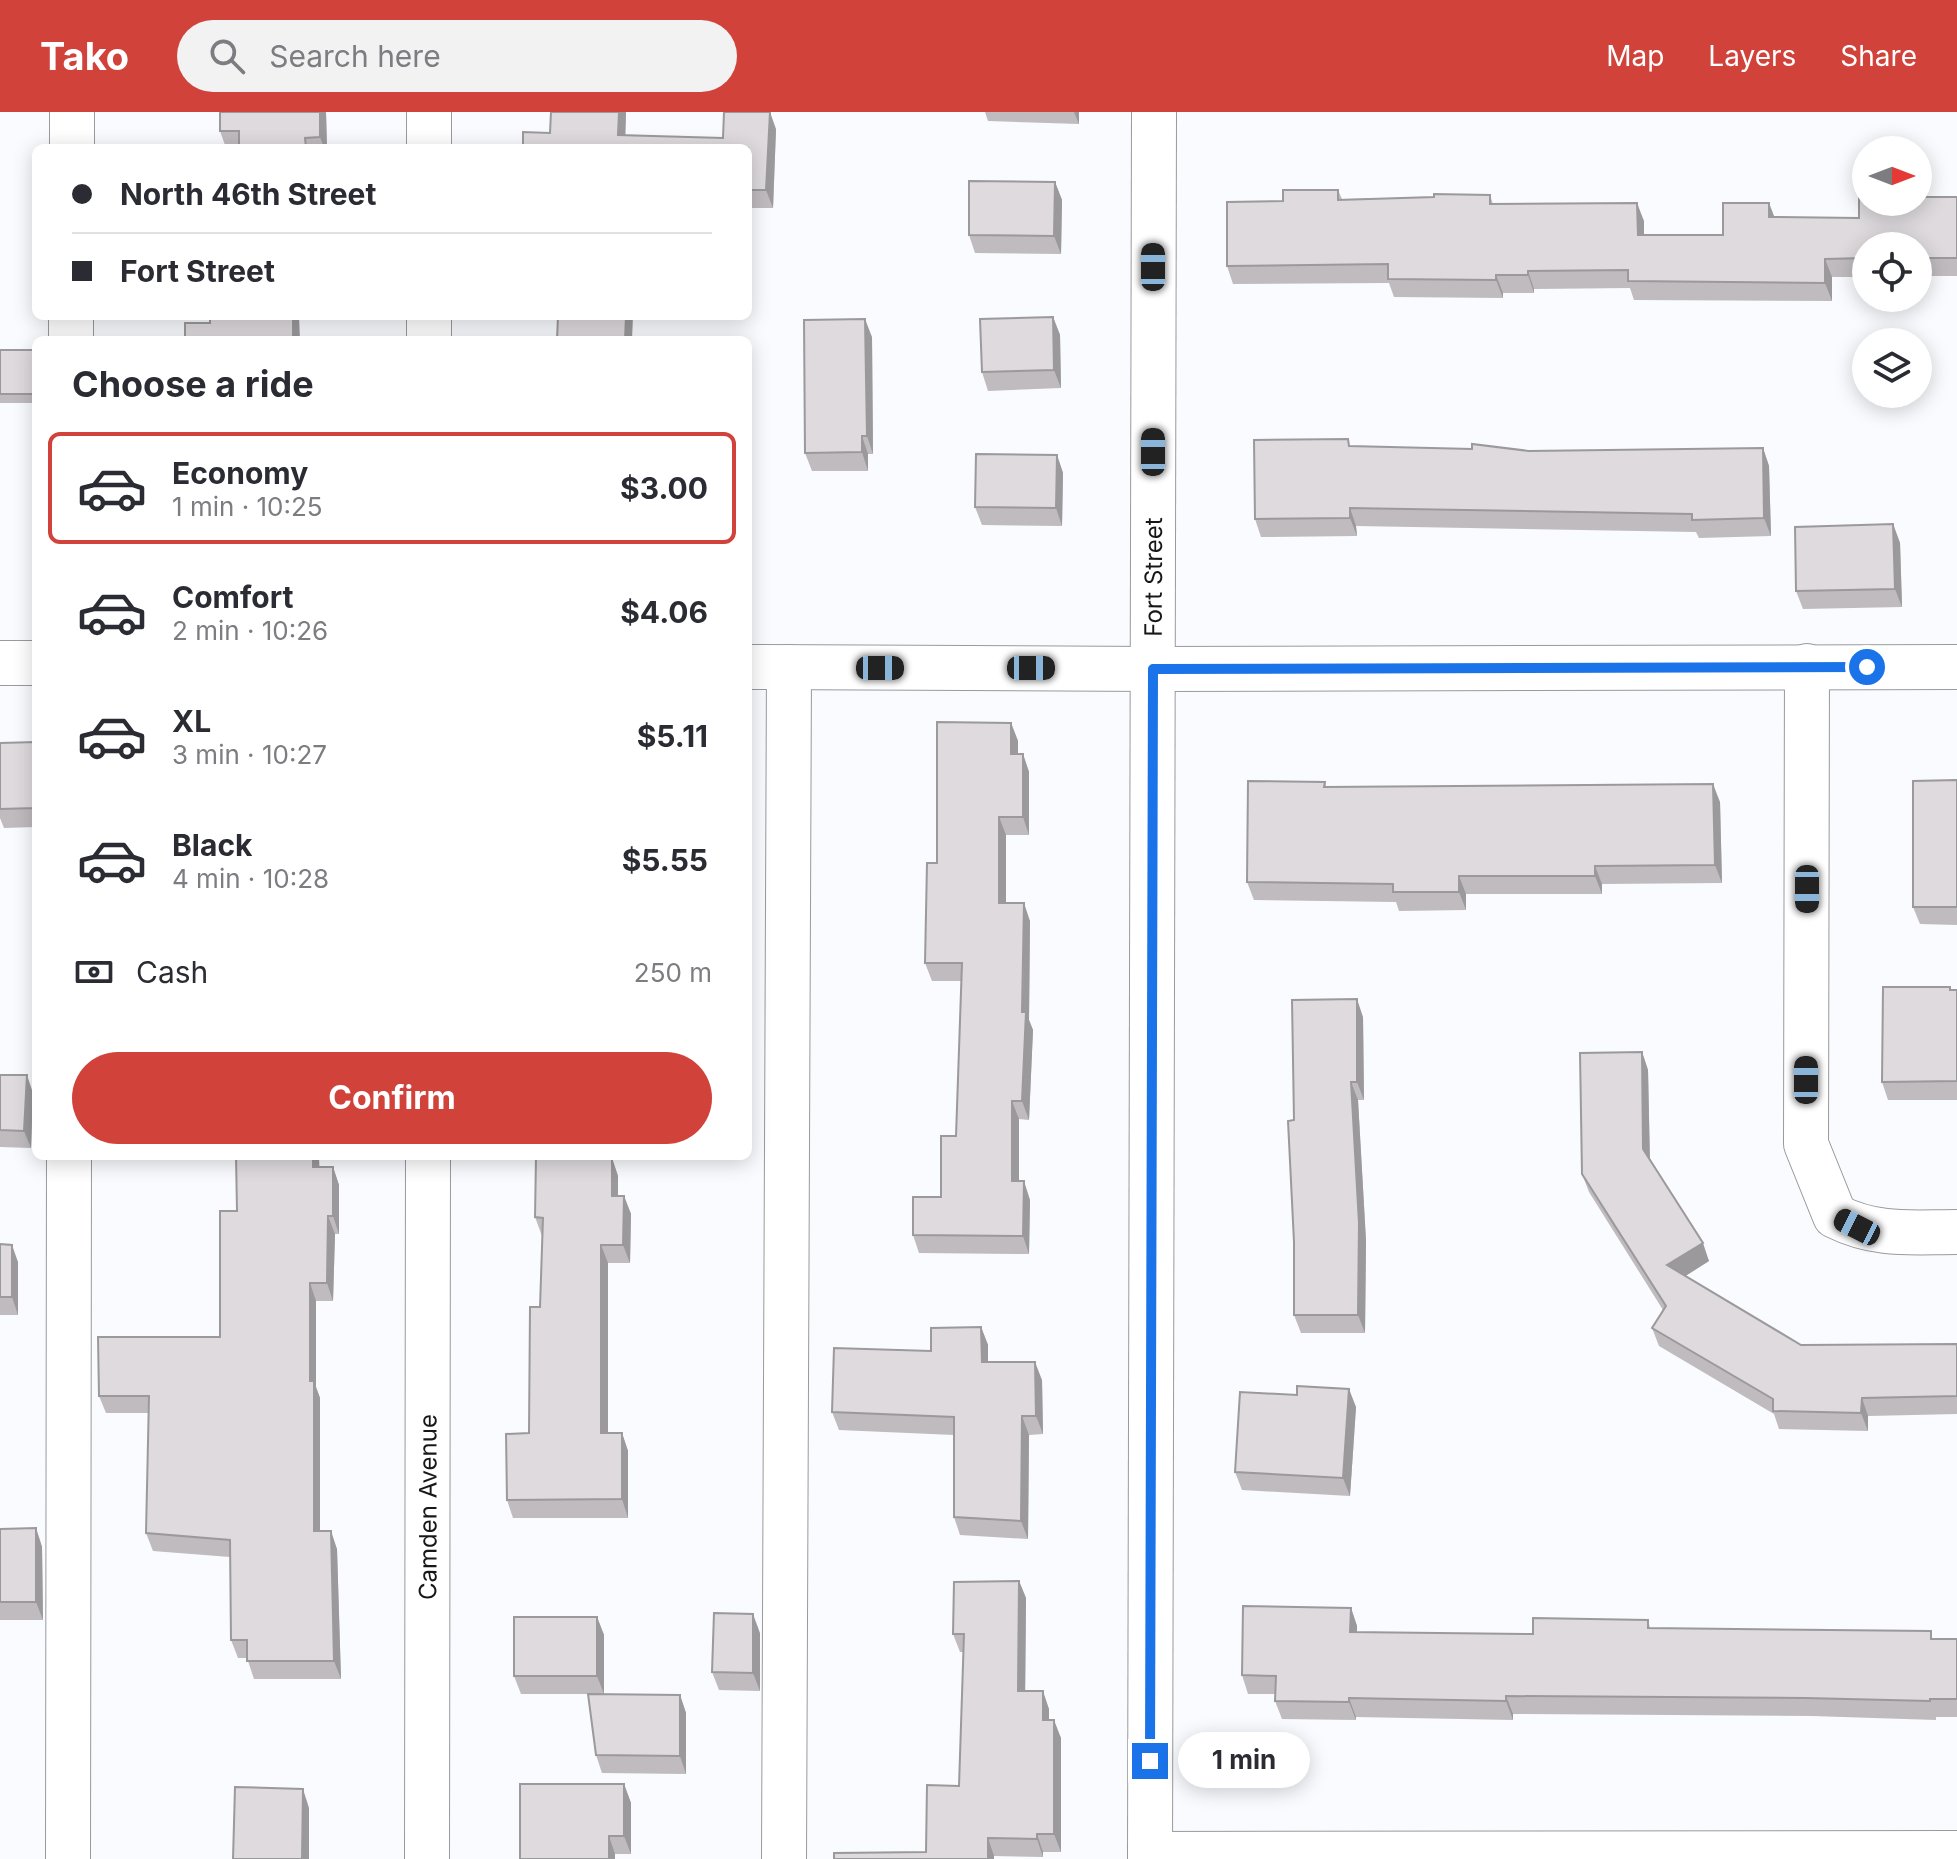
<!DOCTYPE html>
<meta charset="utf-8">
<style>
body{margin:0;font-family:Inter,sans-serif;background:#f2f2f3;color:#2b2b33;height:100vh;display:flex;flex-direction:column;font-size:30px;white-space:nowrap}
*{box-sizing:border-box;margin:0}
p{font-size:26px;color:#7c7c81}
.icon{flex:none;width:44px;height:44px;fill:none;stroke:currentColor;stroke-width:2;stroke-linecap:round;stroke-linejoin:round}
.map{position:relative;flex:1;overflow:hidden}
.side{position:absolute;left:32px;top:224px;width:720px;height:824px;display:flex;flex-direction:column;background:#fff;border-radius:12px;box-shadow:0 4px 20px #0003}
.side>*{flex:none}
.guide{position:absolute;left:32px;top:32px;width:720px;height:176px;border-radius:12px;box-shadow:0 4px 20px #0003;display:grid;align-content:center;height:176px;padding:0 40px;background:#fff}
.needle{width:52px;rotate:90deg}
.fabs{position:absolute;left:1852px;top:24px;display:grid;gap:16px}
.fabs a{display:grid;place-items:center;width:80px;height:80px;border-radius:50%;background:#fff;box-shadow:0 4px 20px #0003;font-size:40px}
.end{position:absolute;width:36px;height:36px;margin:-18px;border:10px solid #1a73e8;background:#fff;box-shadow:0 0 0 4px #fff}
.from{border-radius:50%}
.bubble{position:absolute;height:56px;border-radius:28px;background:#fff;box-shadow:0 4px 20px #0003;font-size:26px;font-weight:700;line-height:56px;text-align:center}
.car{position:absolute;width:24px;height:48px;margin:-24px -12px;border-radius:10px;box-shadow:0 0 6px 2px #0007;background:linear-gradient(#222 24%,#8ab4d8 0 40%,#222 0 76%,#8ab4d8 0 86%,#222 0)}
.guide b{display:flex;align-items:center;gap:28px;height:76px;font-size:30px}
.guide b+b{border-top:2px solid #e1e1e2}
.guide i{width:20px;height:20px;background:#2b2b33}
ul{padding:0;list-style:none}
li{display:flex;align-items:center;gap:24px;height:112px;margin:0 16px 12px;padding:0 24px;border:4px solid transparent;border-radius:12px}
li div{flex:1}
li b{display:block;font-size:30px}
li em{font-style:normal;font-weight:700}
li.current{border-color:#d0423a}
li>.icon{width:72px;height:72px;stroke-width:1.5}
h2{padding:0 40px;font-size:36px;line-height:96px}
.pay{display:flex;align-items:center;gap:20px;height:88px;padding:0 40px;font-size:30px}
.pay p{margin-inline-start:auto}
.cta{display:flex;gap:16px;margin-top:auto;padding:16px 40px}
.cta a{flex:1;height:92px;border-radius:48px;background:#d0423a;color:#fff;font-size:32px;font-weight:700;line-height:92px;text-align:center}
header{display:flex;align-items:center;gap:48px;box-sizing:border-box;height:112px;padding:0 40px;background:#d0423a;color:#fff}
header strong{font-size:38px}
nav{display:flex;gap:44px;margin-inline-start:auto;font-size:28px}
.search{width:560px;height:72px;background:#f2f2f3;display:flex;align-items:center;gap:20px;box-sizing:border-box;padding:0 28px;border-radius:44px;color:#7c7c81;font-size:30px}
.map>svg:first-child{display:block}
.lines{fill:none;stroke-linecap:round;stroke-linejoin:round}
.minor-casing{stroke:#989a9d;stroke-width:46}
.minor{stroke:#fff;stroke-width:44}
.wall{fill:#bfbbbe}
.shaded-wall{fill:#9b999b}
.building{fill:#dedadd;stroke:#9b999b;stroke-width:2}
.route{stroke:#1a73e8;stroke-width:10}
.labels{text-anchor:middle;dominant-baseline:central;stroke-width:6;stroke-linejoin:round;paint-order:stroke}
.street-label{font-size:24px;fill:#161718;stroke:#f9fbfe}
</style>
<header>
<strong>Tako</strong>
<div class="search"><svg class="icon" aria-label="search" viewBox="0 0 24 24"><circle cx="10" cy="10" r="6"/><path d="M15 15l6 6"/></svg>Search here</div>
<nav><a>Map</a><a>Layers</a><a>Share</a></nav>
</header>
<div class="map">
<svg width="1957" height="1747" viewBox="0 0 1957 1747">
<rect width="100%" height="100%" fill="#f9fbfe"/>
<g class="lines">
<defs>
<g id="minor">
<polyline points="72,36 72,0"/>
<polyline points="429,36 429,0"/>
<polyline points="71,228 71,204"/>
<polyline points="429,228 429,204"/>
<polyline points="0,551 36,551"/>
<path d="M1807,554l-1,478 29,72c42,21 77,16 122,16"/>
<polyline points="748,555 1153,557 1957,555"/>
<polyline points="1150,1742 1957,1741"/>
<polyline points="68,1747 69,1044"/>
<path id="s1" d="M427,1747l1,-703"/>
<polyline points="784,1747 789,555"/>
<path id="s2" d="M1150,1747l4,-1747"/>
</g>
</defs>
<use href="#minor" class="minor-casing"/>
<use href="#minor" class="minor"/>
</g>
<g class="wall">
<polygon points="220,0 326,0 327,36 226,36 220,19"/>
<polygon points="551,0 626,0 625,23 723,26 776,17 773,96 748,96 748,36 550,21"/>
<polygon points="985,0 1079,0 1079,12 988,9"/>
<polygon points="1055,70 1062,88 1061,142 975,141 969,123"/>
<polygon points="1338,78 1342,87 1434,85 1490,83 1493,92 1644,109 1644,123 1723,123 1774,105 1859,106 1957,85 1957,164 1918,164 1918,134 1866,134 1866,165 1832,165 1832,189 1634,188 1630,176 1534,177 1534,181 1503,181 1503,186 1394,185 1389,171 1233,172 1227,154 1283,89"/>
<polygon points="1053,205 1060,223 1061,276 988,279 982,260"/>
<polygon points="872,225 873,342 868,342 868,359 812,359 805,341"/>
<rect x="0" y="238" width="36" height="53"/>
<polygon points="1351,334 1529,339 1763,336 1769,354 1771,424 1699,426 1696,420 1356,414 1357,424 1261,425 1255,407"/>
<polygon points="1057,343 1063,361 1062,414 982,413 975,395"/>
<polygon points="1893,412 1900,431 1902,495 1803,497 1796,479"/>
<polygon points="1011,611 1018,629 1018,642 1023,642 1029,660 1029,723 1006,723 1006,791 1030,809 1029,908 1033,918 1029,1008 1019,1007 1019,1069 1030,1088 1029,1142 919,1141 913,1123 941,1085 956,1024 961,869 932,869 925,851 937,751"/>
<polygon points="36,630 36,715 4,716 0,706 0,631"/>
<polygon points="1957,668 1957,813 1920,812 1913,795"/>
<polygon points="1325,670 1326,674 1720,690 1722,771 1602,772 1602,782 1466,782 1466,798 1399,799 1396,790 1254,788 1247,770"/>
<polygon points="1951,878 1957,878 1957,988 1888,988 1882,970"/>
<polygon points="1363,905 1364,988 1358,988 1366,1129 1365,1221 1301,1221 1294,1203 1294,1008"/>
<polygon points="1642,940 1648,958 1650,1047 1709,1149 1685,1164 1801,1233 1957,1232 1957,1302 1868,1304 1868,1319 1779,1317 1774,1302 1659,1234 1652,1216 1663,1198 1589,1080 1582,1062"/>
<polygon points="0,963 33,981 31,1036 0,1035"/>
<polygon points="319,1044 319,1055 333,1055 339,1073 339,1122 335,1122 333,1189 316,1189 316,1275 320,1286 320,1419 337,1437 341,1567 254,1567 247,1546 238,1546 231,1528 230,1445 153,1439 146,1421 149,1301 106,1301 99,1284 220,1225 237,1099"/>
<polygon points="609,1044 609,1046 612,1046 618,1064 618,1084 624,1084 631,1102 630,1151 608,1151 608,1321 622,1321 628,1339 628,1406 513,1406 507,1388 529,1321 540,1195 542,1124 535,1105"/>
<polygon points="0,1132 18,1150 18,1203 0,1203"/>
<polygon points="981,1215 988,1233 988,1250 1042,1268 1043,1322 1029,1323 1028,1427 960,1423 954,1405 954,1323 839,1318 832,1300 931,1239"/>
<polygon points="1356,1295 1350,1384 1242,1378 1235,1360"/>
<polygon points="36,1416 42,1435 43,1508 0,1508 0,1417"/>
<polygon points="1019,1469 1026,1486 1025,1579 1049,1597 1049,1608 1061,1626 1061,1740 1043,1740 1043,1745 994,1744 994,1747 926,1740 959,1674 963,1540 960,1540 953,1522"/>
<polygon points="1351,1496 1357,1514 1357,1520 1533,1522 1648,1508 1650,1516 1957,1527 1957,1605 1936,1605 1936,1608 1812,1604 1513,1602 1513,1608 1356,1605 1356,1608 1282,1607 1275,1589 1275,1582 1248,1582 1242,1563"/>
<polygon points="597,1505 604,1523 604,1582 521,1582 514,1564"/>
<polygon points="760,1521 760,1579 719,1578 712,1560"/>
<polygon points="680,1583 686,1601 686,1662 602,1661 596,1643"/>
<polygon points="624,1672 631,1691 631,1742 615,1742 615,1747 520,1747"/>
</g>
<g class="shaded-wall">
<polygon points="320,0 326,0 327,36 324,36 320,25"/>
<polygon points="619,0 626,0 625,36 618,23"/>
<polygon points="770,0 776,17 773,96 766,78"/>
<polygon points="1074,0 1079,0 1079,12"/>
<polygon points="1055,70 1062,88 1061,142 1054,124"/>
<polygon points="1637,91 1644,109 1644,141 1638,123"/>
<polygon points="1769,91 1776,109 1769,105"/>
<polygon points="1825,147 1832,165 1832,189 1825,171"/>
<polygon points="1528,159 1534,177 1534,181 1528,163"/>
<polygon points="1496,163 1503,181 1503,186 1496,168"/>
<polygon points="293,204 299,204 300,228 293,228"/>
<polygon points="626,204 633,204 632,228 625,228"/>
<polygon points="1053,205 1060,223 1061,276 1054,258"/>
<polygon points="865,207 872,225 873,342 867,324"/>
<polygon points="862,324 868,342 868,359 862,340"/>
<polygon points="1763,336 1769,354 1771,424 1764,406"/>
<polygon points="1057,343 1063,361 1062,414 1056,396"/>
<polygon points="1350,396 1356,414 1357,424 1350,406"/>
<polygon points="1893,412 1900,431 1902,495 1895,477"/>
<polygon points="1011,611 1018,629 1018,660 1011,642"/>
<polygon points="1023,642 1029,660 1029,723 1023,705"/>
<polygon points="1713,672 1720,690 1722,771 1715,753"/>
<polygon points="999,705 1006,723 1006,809 999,791"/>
<polygon points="1595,754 1602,772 1602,782 1595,764"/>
<polygon points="1459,764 1466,782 1466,798 1459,780"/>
<polygon points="1024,791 1030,809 1029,908 1033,918 1029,1008 1022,989"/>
<polygon points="1357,887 1363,905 1364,988 1357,970"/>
<polygon points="1642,940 1648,958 1650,1055 1643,1037"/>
<polygon points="27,963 33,981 31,1036 24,1019"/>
<polygon points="1351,970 1358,988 1366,1129 1365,1221 1358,1203"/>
<polygon points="1012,989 1019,1007 1019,1088 1012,1069"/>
<polygon points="313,1044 319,1044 320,1072 313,1055"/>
<polygon points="612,1046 618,1064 618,1102 612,1084"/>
<polygon points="333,1055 339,1073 339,1122 333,1104"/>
<polygon points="1024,1069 1030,1088 1029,1142 1023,1124"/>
<polygon points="624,1084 631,1102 630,1151 623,1133"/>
<polygon points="328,1104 335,1122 333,1189 327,1171"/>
<polygon points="1703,1131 1709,1149 1673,1172 1667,1153"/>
<polygon points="12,1133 18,1150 18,1203 12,1185"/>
<polygon points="601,1133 608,1151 608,1339 601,1321"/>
<polygon points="310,1171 316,1189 316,1275 320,1286 320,1437 314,1419 310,1269"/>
<polygon points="981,1215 988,1233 988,1268 982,1250"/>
<polygon points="1035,1250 1042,1268 1043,1322 1036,1304"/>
<polygon points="1349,1277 1356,1295 1350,1384 1343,1366"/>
<polygon points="1862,1286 1868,1304 1868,1319 1861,1301"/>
<polygon points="1022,1304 1029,1323 1028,1427 1021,1409"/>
<polygon points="622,1321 628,1339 628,1406 622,1387"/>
<polygon points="36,1416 42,1435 43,1508 36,1490"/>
<polygon points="331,1419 337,1437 341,1567 334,1549"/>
<polygon points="1019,1469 1026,1486 1025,1597 1018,1579"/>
<polygon points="1351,1496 1357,1514 1357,1538 1350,1520"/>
<polygon points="753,1502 760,1521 760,1579 753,1561"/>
<polygon points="597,1505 604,1523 604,1582 597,1564"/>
<polygon points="1043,1579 1049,1597 1049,1626 1043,1608"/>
<polygon points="680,1583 686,1601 686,1662 680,1644"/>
<polygon points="1506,1584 1513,1602 1513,1608 1506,1589"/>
<polygon points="1349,1586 1356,1605 1356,1608 1349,1590"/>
<polygon points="1054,1608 1061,1626 1061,1740 1054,1722"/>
<polygon points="624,1672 631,1691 631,1742 624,1724"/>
<polygon points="303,1677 309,1696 309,1747 302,1747"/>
<polygon points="1037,1722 1043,1740 1043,1745 1037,1727"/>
<polygon points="609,1724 615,1742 615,1747 609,1747"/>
<polygon points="988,1726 994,1744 994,1747 988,1747"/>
</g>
<g class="building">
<polygon points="220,0 320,0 320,25 305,26 306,36 239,36 239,19 220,19"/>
<polygon points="551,0 619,0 618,23 723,26 724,0 770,0 766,78 748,78 748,36 523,36 523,20 550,21"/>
<polygon points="969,69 1055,70 1054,124 969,123"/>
<polygon points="1283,78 1338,78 1338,88 1434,85 1434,82 1490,83 1490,92 1637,91 1638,123 1723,123 1723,91 1769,91 1769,105 1859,106 1859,86 1866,86 1866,90 1918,90 1918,85 1957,85 1957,146 1918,146 1918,134 1866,134 1866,146 1825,147 1825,171 1628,169 1628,158 1528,159 1528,163 1496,163 1496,168 1388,167 1388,152 1227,154 1227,90 1283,89"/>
<polygon points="210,204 293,204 293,228 185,228 185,211 210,211"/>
<polygon points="558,204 626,204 625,228 557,228"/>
<polygon points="1053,205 1054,258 982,260 980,207"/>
<polygon points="865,207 867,324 862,324 862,340 805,341 804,208"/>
<rect x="0" y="238" width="36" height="44"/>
<polygon points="1348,327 1349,334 1472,337 1472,332 1529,339 1763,336 1764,406 1692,408 1692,402 1350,396 1350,406 1255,407 1254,328"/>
<polygon points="976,342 1057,343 1056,396 975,395"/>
<polygon points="1893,412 1895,477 1796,479 1795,415"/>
<polygon points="937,610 1011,611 1011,642 1023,642 1023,705 999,705 999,791 1024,791 1022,900 1026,900 1022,989 1012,989 1012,1069 1024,1069 1023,1124 913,1123 913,1085 941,1085 941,1024 956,1024 962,851 925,851 927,751 937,751"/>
<polygon points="36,630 36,696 0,697 0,631"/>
<polygon points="1957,668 1957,795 1913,795 1913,669"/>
<polygon points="1248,669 1325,670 1324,675 1713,672 1715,753 1595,754 1595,764 1459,764 1459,780 1393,780 1393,772 1247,770"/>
<polygon points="1883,875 1950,875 1950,878 1957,878 1957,969 1882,970"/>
<polygon points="1357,887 1357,970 1351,970 1359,1111 1358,1203 1294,1203 1294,1130 1288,1009 1294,1008 1292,888"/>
<polygon points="1642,940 1643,1037 1703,1131 1667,1153 1801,1233 1957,1232 1957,1284 1862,1286 1861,1301 1773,1299 1773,1287 1652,1216 1666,1194 1582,1062 1580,941"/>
<polygon points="0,963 27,963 24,1019 0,1018"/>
<polygon points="236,1044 313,1044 313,1055 333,1055 333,1104 328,1104 327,1171 310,1171 310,1269 314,1269 314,1419 331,1419 334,1549 247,1549 247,1528 231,1528 230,1428 146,1421 149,1284 99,1284 98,1225 220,1225 220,1099 237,1099"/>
<polygon points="603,1044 603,1046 612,1046 612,1084 624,1084 623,1133 601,1133 601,1321 622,1321 622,1387 507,1388 506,1322 529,1321 530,1195 540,1195 543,1106 535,1105 536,1045"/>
<polygon points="0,1132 12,1133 12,1185 0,1185"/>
<polygon points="981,1215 982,1250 1035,1250 1036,1304 1022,1304 1021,1409 954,1405 954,1305 832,1300 834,1236 931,1239 931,1216"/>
<polygon points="1297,1274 1349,1277 1343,1366 1235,1360 1240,1280 1297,1283"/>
<polygon points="36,1416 36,1490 0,1490 0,1417"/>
<polygon points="1019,1469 1018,1579 1043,1579 1043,1608 1054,1608 1054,1722 1037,1722 1037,1727 988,1726 988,1747 834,1747 834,1741 926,1740 927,1673 959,1674 964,1522 953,1522 954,1470"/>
<polygon points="1243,1494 1351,1496 1350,1520 1533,1522 1533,1506 1648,1508 1648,1516 1931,1519 1931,1527 1957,1527 1957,1587 1930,1587 1930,1589 1805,1586 1506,1584 1506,1589 1349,1586 1349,1590 1275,1589 1276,1564 1242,1563"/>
<polygon points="714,1501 753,1502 753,1561 712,1560"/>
<rect x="514" y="1505" width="83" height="59"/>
<polygon points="588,1582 680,1583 680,1644 596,1643"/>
<polygon points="520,1672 624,1672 624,1724 609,1724 609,1747 520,1747"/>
<polygon points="235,1675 303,1677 302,1747 233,1747"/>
</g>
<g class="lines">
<polyline class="route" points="1150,1649 1153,557 1867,555"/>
</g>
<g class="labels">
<g class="street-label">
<text stroke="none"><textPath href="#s2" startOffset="1282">Fort Street</textPath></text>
<text stroke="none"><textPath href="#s1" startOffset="352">Camden Avenue</textPath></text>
</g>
</g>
</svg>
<div class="fabs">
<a><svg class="needle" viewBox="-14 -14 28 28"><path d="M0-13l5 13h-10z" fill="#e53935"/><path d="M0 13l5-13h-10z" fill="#7c7c81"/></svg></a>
<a><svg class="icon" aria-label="locate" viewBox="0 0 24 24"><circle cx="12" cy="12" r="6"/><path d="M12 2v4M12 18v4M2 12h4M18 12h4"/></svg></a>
<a><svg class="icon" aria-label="layers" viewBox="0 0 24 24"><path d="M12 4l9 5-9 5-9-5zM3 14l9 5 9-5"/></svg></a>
</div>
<i class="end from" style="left:1867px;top:555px"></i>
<i class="end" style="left:1150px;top:1649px"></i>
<div class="bubble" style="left:1178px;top:1620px;width:132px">1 min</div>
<i class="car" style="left:1153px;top:155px;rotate:0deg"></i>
<i class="car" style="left:1153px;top:340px;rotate:0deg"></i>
<i class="car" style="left:880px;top:556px;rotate:90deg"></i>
<i class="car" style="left:1031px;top:556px;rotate:90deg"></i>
<i class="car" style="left:1807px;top:777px;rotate:180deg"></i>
<i class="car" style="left:1806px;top:968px;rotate:0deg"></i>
<i class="car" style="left:1857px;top:1115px;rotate:297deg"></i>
<div class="guide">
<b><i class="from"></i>North 46th Street</b>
<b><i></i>Fort Street</b>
</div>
<section class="side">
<h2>Choose a ride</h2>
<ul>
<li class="current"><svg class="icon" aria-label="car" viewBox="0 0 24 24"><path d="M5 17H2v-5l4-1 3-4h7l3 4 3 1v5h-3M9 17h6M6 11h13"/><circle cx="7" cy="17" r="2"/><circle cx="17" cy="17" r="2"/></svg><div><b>Economy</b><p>1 min · 10:25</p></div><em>$3.00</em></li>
<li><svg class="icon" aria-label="car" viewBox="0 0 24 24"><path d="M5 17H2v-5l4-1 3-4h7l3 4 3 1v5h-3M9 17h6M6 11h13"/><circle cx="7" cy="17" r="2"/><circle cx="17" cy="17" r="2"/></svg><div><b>Comfort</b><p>2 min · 10:26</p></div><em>$4.06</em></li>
<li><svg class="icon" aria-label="car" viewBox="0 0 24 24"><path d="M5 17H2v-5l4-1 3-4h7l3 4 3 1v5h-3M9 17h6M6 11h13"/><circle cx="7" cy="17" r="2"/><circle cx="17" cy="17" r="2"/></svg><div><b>XL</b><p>3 min · 10:27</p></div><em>$5.11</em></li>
<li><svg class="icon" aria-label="car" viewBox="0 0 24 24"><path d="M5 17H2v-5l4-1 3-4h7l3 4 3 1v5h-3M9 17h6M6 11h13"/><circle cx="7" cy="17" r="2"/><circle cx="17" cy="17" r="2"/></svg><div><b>Black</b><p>4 min · 10:28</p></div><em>$5.55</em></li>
</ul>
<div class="pay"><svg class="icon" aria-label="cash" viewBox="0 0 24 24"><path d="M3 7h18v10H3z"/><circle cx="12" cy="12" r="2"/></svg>Cash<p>250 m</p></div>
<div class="cta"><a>Confirm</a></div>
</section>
</div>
